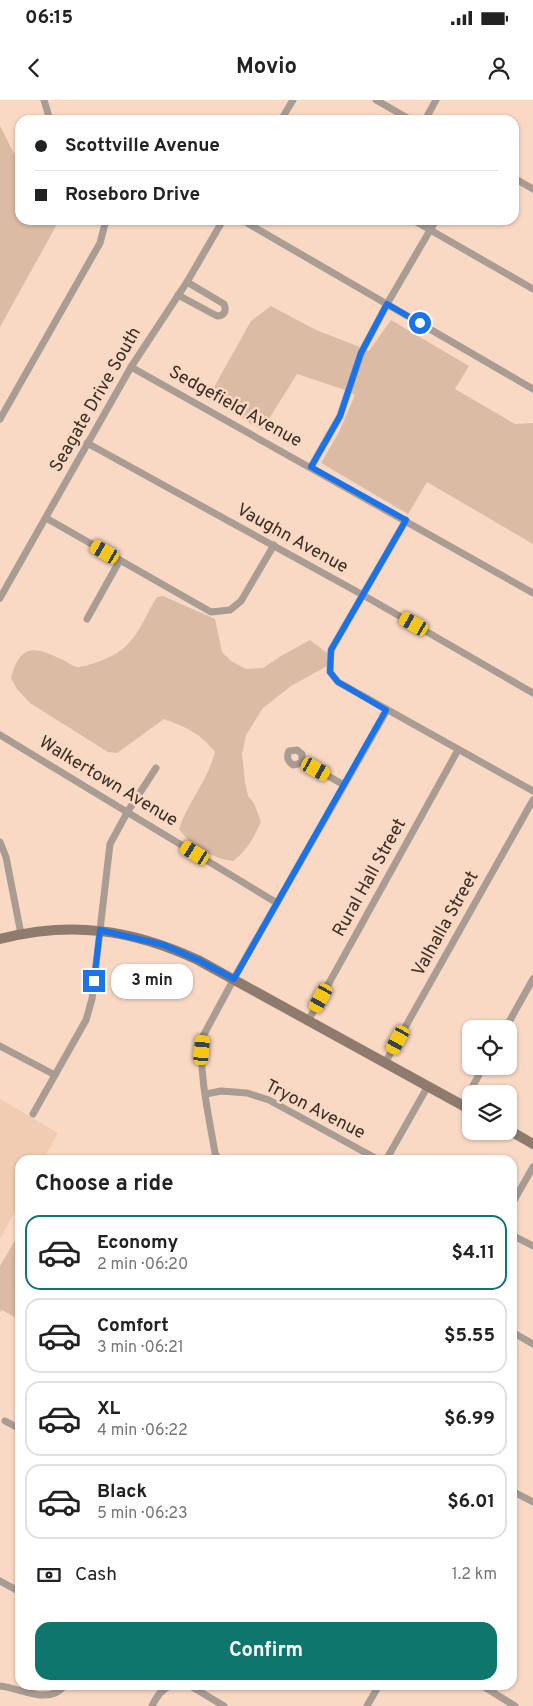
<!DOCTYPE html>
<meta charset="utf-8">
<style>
body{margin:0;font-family:Overpass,sans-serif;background:#f6f6f6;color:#222;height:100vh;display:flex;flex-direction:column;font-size:19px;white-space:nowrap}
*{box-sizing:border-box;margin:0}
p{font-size:16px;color:#767676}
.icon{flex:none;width:28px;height:28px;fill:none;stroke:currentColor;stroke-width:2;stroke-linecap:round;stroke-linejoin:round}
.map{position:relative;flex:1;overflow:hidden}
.panel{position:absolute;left:15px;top:1055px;width:502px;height:535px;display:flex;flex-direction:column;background:#fff;border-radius:15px;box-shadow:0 1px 4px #0004}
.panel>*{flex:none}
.top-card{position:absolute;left:15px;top:15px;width:504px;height:110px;border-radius:15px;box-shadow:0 1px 4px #0004;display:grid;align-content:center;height:110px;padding:0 20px;background:#fff}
.controls{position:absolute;left:462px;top:920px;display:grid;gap:10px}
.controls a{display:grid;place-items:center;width:55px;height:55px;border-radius:10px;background:#fff;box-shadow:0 1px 4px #0004;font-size:25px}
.end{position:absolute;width:22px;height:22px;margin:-11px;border:6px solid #1a73e8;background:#fff;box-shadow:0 0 0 2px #fff}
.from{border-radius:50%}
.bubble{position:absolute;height:35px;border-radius:15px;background:#fff;box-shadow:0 1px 4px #0004;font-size:16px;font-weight:700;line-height:35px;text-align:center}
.car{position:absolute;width:15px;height:30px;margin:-15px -8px;border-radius:6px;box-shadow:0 0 4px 1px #0007;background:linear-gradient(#f5c518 24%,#345 0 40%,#f5c518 0 76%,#345 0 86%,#f5c518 0)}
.top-card b{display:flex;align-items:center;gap:18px;height:48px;font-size:19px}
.top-card b+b{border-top:1px solid #e0e0e0}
.top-card i{width:12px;height:12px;background:#222}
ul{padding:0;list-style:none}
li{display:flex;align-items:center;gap:15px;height:75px;margin:0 10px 8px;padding:0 10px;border:2px solid #e0e0e0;border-radius:15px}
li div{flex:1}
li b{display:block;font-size:19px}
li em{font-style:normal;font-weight:700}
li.current{border-color:#0f766e}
li>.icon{width:45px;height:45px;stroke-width:1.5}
h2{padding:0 20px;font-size:22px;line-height:60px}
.pay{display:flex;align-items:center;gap:12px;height:55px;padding:0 20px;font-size:19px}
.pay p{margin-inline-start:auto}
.cta{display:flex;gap:10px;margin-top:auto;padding:10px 20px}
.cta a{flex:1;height:58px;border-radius:15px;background:#0f766e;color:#fff;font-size:20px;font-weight:700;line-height:58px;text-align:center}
.status{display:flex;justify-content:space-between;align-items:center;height:35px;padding:0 25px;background:#fff;direction:ltr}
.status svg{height:14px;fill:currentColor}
header{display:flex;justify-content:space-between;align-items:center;height:65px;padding:0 20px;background:#fff;font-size:22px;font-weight:700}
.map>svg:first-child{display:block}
.built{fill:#f1ccb2}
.green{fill:#dcbba5}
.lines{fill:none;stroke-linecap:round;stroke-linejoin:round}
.street{stroke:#a99c93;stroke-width:7}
.secondary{stroke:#8e7b6e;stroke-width:10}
.route{stroke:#1a73e8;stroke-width:6}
.labels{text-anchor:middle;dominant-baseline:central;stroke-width:5;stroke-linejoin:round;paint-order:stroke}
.street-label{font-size:18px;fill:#382c24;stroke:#f9d9c4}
</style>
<div class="status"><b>06:15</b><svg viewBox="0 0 49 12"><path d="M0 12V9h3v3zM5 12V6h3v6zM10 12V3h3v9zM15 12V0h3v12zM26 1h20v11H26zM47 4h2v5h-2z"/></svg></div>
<header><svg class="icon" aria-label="back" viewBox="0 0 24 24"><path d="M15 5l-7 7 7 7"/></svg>Movio<svg class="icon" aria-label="person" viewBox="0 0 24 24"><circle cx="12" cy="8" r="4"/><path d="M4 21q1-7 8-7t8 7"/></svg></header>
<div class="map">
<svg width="533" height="1606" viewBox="0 0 533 1606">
<rect width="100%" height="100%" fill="#f9d9c4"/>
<polygon class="built" points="0,999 58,1033 43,1060 20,1060 20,1102 0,1139"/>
<g class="green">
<polygon points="0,26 20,65 20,120 51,120 56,126 0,227"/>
<polygon points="271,206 316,230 360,247 345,290 297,274 262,330 208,298 251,221"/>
<polygon points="391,220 469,266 455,289 515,324 533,323 533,444 427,382 408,414 321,363 339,332 355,295 351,293 364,254 366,250 369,251"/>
<path d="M163,496l52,23 7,33 9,9 15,8 17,-1 18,-12 29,-16 17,13v13l-36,20 -28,22 -17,27 -4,19 3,28 3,14 6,7 7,19c-7,15 -14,29 -28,39 -19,-2 -43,-15 -54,-32 9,-27 29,-49 36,-77 -15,-19 -29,-25 -51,-33l-47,34 -9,-1 -78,-49 -13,-14 -6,-11c10,-36 24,-31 52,-18 4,2 9,6 14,7 10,0 32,-9 40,-14 20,-12 28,-37 40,-56z"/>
<polygon points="20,1132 20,1220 2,1210 0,1212 0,1166"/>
</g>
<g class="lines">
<g class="street">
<polyline points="44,0 50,20"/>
<polyline points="376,0 411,20"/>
<polyline points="281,20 293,0"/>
<polyline points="425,20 436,0"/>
<polyline points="514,78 533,89"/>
<polyline points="242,120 533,289"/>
<polyline points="413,120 533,189"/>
<path d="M178,195l39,21c7,0 10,-5 7,-12l-37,-22"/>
<polyline points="131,267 533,493"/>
<polyline points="0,319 100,143 106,120"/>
<polyline points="87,343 363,495 533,593"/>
<polyline points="311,367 340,316 361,253 387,204 436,120"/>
<polyline points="46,418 211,512 230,510 241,501 274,445"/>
<polyline points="406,420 331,550 330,572 338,582 533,691"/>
<polyline points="0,498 131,267 187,182 223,120"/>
<polyline points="87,519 120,460"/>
<polyline points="0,635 277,803"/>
<path d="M302,661l-4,3 -5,1c-5,-4 -7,-7 -4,-14l8,-1 5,4v7l42,24"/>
<polyline points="0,742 6,757 21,834"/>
<polyline points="308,921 458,650"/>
<polyline points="505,929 533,879"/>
<polyline points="0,946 55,975"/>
<polyline points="385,963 533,700"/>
<polyline points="206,994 221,991 247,993 269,1000 379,1060"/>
<polyline points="462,1005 484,966"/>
<polyline points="33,1014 86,920 92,899 110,744 128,711 156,668"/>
<path d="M219,1060l-4,-7c-6,-37 -16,-77 -13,-115l35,-65 150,-263"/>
<polyline points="386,1060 428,986"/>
<polyline points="512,1104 533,1067"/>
<polyline points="512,1135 533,1146"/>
<polyline points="512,1232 533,1244"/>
<polyline points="5,1321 20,1329"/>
<polyline points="512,1391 533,1402"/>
<polyline points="0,1481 20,1492"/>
<polyline points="189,1585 224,1606"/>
<polyline points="481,1585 515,1606"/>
<path d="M0,1586c21,2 50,20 65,-1"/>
<path d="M152,1606c5,-10 9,-16 19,-21"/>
<polyline points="367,1606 379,1585"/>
</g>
<g class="secondary">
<path d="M0,839c71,-18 131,-10 198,21l273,150"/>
<polyline points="509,1030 533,1044"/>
</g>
</g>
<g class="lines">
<polyline class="route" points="94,881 100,830 164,845 198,860 234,879 386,610 338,582 330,572 331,550 406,420 311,367 340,316 361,253 387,204 420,223"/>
</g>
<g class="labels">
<g class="street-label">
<text transform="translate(96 300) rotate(-60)">Seagate Drive South</text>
<text transform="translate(235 307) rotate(29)">Sedgefield Avenue</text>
<text transform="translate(292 439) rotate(29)">Vaughn Avenue</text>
<text transform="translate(108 682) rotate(31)">Walkertown Avenue</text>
<text transform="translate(370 778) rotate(-61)">Rural Hall Street</text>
<text transform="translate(446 824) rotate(-61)">Valhalla Street</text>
<text transform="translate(315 1010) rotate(27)">Tryon Avenue</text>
</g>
</g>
</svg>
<div class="controls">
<a><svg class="icon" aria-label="locate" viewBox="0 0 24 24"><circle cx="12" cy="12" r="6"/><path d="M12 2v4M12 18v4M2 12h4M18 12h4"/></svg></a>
<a><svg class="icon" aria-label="layers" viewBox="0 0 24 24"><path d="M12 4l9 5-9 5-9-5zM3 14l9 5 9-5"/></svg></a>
</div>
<i class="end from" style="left:420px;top:223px"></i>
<i class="end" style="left:94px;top:881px"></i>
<div class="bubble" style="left:111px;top:864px;width:82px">3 min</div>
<i class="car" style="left:105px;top:452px;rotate:300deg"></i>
<i class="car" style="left:414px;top:524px;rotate:300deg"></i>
<i class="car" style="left:316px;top:669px;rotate:119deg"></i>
<i class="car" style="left:195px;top:753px;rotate:301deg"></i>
<i class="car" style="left:321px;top:898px;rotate:209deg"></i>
<i class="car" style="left:398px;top:940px;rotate:209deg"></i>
<i class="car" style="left:202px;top:950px;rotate:5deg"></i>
<div class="top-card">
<b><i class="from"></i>Scottville Avenue</b>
<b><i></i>Roseboro Drive</b>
</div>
<section class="panel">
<h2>Choose a ride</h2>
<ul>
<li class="current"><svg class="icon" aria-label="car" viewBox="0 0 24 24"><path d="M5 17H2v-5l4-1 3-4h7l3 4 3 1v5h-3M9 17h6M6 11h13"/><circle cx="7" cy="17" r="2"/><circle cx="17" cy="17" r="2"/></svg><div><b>Economy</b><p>2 min · 06:20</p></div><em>$4.11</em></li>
<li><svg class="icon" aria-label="car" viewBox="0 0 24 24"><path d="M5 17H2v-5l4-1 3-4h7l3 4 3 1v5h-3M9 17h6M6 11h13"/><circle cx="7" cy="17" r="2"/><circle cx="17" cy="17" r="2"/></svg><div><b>Comfort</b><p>3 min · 06:21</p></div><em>$5.55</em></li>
<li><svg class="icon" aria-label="car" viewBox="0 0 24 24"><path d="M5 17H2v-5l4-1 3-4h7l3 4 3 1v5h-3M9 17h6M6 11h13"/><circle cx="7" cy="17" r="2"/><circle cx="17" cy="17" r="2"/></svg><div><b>XL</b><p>4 min · 06:22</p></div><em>$6.99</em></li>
<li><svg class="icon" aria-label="car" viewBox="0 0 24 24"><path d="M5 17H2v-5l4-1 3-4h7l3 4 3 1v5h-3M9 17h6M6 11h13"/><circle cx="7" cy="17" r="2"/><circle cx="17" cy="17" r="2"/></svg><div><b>Black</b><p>5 min · 06:23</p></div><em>$6.01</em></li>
</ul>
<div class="pay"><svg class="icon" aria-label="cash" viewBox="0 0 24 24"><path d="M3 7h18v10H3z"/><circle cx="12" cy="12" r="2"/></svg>Cash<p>1.2 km</p></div>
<div class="cta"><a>Confirm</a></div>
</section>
</div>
